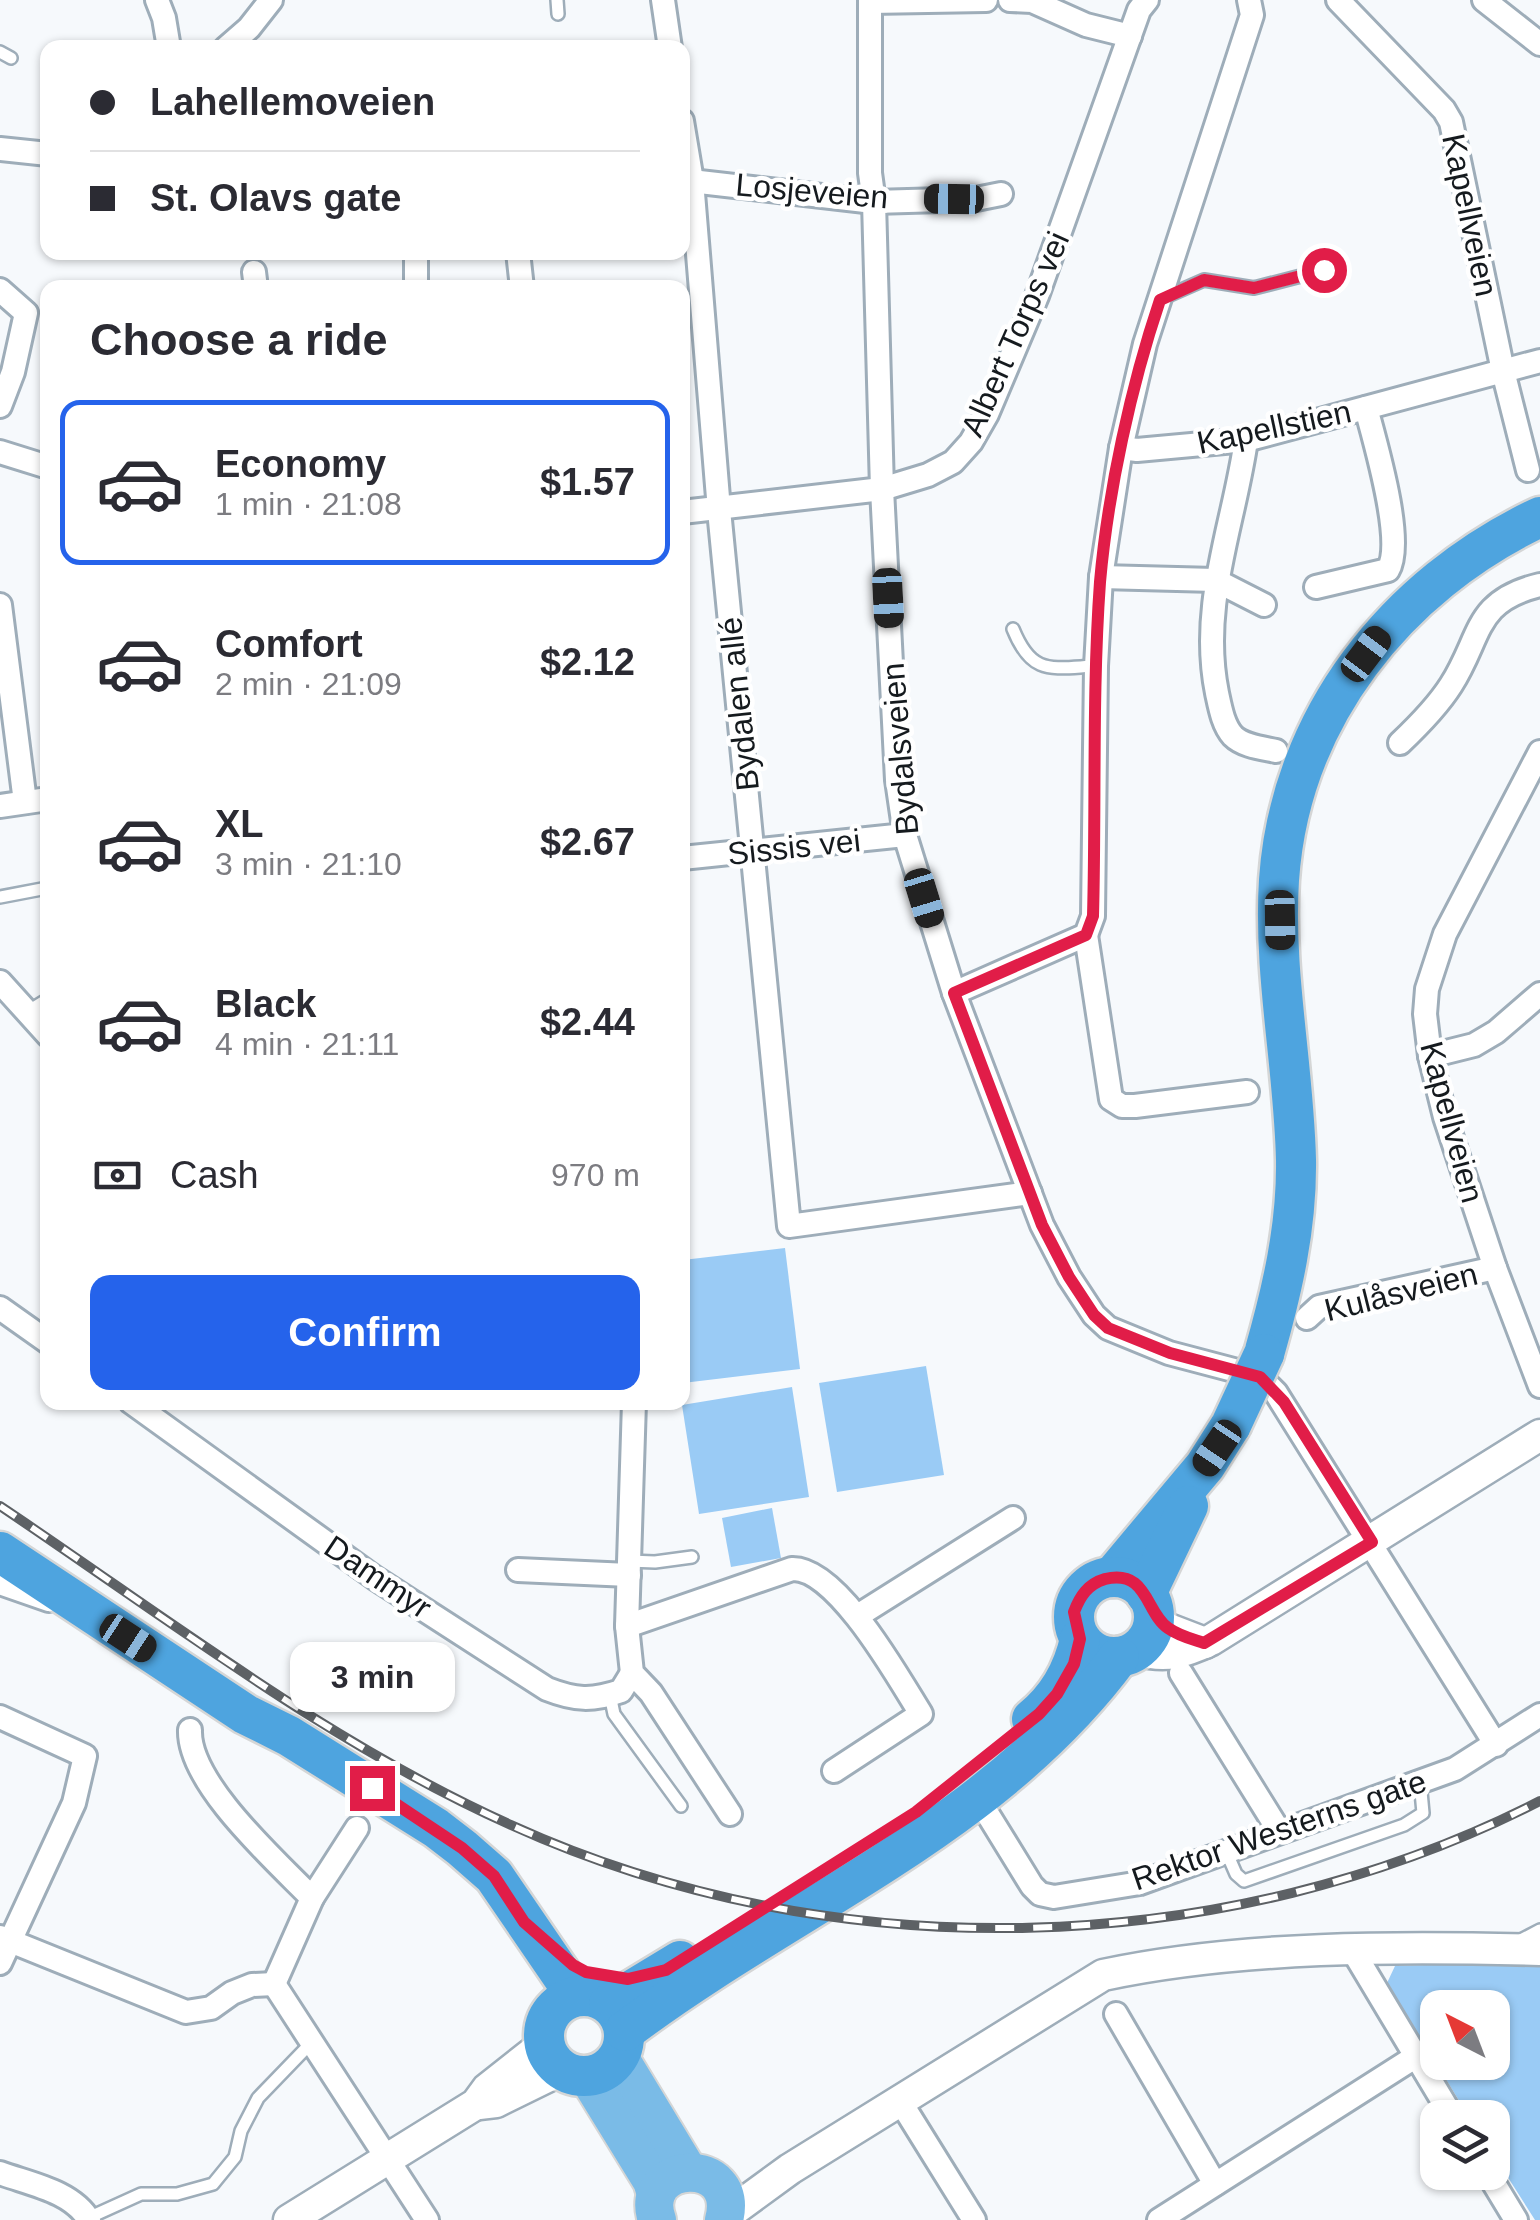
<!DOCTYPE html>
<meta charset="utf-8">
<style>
body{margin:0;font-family:Arial,sans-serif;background:#f2f2f3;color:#2b2b33;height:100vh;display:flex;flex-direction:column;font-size:38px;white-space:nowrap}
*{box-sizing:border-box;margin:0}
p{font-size:32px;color:#7c7c81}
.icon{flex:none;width:55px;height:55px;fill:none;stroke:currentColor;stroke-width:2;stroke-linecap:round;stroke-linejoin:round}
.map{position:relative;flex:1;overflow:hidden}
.drawer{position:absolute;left:40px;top:280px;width:650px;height:1130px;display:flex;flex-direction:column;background:#fff;border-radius:20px;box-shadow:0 2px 8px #0004}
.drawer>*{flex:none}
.banner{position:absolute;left:40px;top:40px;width:650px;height:220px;border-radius:20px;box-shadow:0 2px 8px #0004;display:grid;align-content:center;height:220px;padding:0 50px;background:#fff}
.needle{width:65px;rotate:318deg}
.tools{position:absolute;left:1420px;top:1990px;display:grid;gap:20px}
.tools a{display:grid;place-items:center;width:90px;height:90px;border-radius:20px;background:#fff;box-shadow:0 2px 8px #0004;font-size:50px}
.end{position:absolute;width:45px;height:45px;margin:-22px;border:12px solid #e11d48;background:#fff;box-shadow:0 0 0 5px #fff}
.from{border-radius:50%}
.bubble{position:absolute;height:70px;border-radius:20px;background:#fff;box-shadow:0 2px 8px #0004;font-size:32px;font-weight:800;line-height:70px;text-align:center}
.car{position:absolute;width:30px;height:60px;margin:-30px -15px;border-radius:12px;box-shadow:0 0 8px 2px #0007;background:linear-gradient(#222 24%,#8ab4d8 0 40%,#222 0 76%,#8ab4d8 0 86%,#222 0)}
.banner b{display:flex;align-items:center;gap:35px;height:95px;font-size:38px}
.banner b+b{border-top:2px solid #e1e1e2}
.banner i{width:25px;height:25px;background:#2b2b33}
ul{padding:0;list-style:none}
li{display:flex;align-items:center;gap:30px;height:165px;margin:0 20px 15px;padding:0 30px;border:5px solid transparent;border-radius:20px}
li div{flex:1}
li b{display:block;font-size:38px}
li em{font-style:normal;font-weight:800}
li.active{border-color:#2563eb}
li>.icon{width:90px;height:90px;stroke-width:1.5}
h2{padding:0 50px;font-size:45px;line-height:120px}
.pay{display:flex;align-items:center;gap:25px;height:110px;padding:0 50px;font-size:38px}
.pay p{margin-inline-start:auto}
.button{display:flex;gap:20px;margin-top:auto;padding:20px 50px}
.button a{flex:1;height:115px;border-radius:20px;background:#2563eb;color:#fff;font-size:40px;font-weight:800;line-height:115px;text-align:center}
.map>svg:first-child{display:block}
.green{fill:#9acbf5;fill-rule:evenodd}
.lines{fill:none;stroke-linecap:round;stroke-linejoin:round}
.service-casing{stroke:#9eadb9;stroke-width:16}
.minor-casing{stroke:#9eadb9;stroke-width:28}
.tertiary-casing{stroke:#9eadb9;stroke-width:35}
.primary-casing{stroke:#d5d6d6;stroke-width:42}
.trunk-casing{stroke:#d5d6d6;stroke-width:45}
.service{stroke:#fff;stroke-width:11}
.minor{stroke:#fff;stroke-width:22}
.tertiary{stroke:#fff;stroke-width:30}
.primary{stroke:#7abbe7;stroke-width:38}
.trunk{stroke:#4ea4df;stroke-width:40}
.rail-casing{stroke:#5d6165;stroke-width:10}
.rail{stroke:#fff;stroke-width:6;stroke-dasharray:19;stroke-linecap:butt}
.trunk-bridge-casing{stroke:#d5d6d6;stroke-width:45;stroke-linecap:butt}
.trunk-bridge{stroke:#4ea4df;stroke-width:40}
.route{stroke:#e11d48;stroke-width:12}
.labels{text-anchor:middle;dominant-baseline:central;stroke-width:9;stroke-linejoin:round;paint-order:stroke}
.street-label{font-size:32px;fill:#151a1e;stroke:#fff}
</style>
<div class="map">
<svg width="1540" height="2220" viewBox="0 0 1540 2220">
<rect width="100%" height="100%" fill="#f6f9fc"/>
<g class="green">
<polygon points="785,1248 800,1369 683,1383 683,1260"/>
<polygon points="926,1366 944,1475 837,1492 819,1383"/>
<polygon points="792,1387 809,1497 699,1514 682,1405"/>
<polygon points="772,1508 781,1558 731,1567 722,1518"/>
<path d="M1540,1961v259h-5l-42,-66 -1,-36 -23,-1 -82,-134 8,-17zM1438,2008h54v54h-54z"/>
</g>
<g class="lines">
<defs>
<g id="service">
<polyline points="557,0 558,14"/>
<polyline points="0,52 11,58"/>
<polyline points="1163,298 1204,280 1254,288 1324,270"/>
<path d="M1013,629c19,47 38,39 83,37"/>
<polyline points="0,897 47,888"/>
<polyline points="27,1012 48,999"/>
<polyline points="629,1561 655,1562 692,1557"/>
<polyline points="610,1695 614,1714 681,1806"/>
<polyline points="1226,1851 1236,1874 1244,1881 1404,1825 1423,1813 1420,1781"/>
<polyline points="1517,1942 1540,1930"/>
<polyline points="88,2218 141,2194 177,2194 213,2184 235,2157 241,2131 258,2098 312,2042"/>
</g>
<g id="minor">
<polyline points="157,0 164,18 169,48"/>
<polyline points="663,0 670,48"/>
<polyline points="870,0 870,173 874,202 882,489 897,780 905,835 954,993 1042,1225 1069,1277 1094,1315 1108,1328 1169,1353 1260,1377 1276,1393 1496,1745"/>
<polyline points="1010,0 1032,1 1086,25 1130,36"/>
<polyline points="1338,0 1444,110 1451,122 1503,371 1528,470"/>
<polyline points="1484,0 1540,44"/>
<polyline points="870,2 986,0"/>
<polyline points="226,48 249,28 271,0"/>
<polyline points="682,121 692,181 719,510 789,1226 1030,1193"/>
<polyline points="0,149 48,154"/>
<polyline points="682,180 874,202 976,199 1001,194"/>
<polyline points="416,252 416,288"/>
<polyline points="518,252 522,288"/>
<polyline points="254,272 256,288"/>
<polyline points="0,290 26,313 13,372 0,406"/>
<path d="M1246,440c-12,85 -47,165 -29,253 3,14 6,32 16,43 10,10 29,12 43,15"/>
<polyline points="1121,448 1137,450 1246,440 1540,361"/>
<polyline points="0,452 48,467"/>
<polyline points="682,512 882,489 928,475 953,462 971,442 987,414 1037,296 1139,10 1147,0"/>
<polyline points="1101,577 1215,580 1264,605"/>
<path d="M1316,587l72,-17c17,-28 -13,-128 -22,-162"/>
<polyline points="0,605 25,802"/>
<path d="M1400,743c19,-18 37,-36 51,-58 31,-48 22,-84 89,-100"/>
<polyline points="1540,752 1445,934 1427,989 1425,1014 1430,1056 1445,1117 1495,1268 1540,1386"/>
<polyline points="0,806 48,799"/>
<polyline points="682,858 905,835"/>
<polyline points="1086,935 1111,1099 1122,1106 1135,1106 1247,1092"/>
<polyline points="0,982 48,1035"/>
<polyline points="954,993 1086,935 1093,916 1096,666 1101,577 1121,448 1145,344 1252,15 1249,0"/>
<polyline points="1430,1056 1474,1045 1496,1032 1540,994"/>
<polyline points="0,1308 48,1342"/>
<polyline points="1307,1318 1319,1307 1495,1268"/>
<path d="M131,1402l244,176 172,111c28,11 45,12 74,2l11,-18"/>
<polyline points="634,1402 627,1626 632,1673 651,1693 730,1814"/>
<polyline points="518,1570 629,1575"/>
<polyline points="0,1583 49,1600"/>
<polyline points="859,1615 1013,1518"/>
<path d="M627,1626l165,-57c45,-2 107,110 129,145l-87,57"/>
<polyline points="1181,1673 1279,1831"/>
<polyline points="0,1717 85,1756 74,1803 0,1963"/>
<path d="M190,1730c-2,53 86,131 122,168"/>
<polyline points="987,1813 1032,1886 1040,1894 1054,1897 1140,1883 1455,1769 1540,1715"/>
<polyline points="0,1937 186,2012 211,2008 232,1993 252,1985 274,1984"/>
<polyline points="1353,1951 1453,2118"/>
<polyline points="274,1984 427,2220"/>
<polyline points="274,1984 312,1898 357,1828"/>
<polyline points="1116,2014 1215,2184"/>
<polyline points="900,2101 974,2220"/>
<polyline points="1487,2172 1516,2220"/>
<path d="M0,2173c30,11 72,18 89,47"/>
<polyline points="1159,2220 1415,2057"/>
</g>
<g id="tertiary">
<polyline points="1154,1615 1166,1628 1205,1643"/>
<path d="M1138,1650c28,9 47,2 73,-10l329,-205"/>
<polyline points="479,2104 496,2102 561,2070"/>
<path d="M727,2215l63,-46 313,-194c136,-29 297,-29 437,-25"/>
<polyline points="289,2220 476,2104 487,2089 544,2044"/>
</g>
<g id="primary">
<polyline points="619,2057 688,2171"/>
<polyline points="588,2077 652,2181 656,2194"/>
<path d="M657,2220c-21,-60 84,-66 67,0"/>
</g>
<g id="trunk">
<path d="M1264,1354c18,-63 33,-127 32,-194 -2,-93 -23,-187 -17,-280 11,-162 117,-295 261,-363"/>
<polyline points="0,1552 245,1714 289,1736 436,1828 462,1848 494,1876 576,1996"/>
<polyline points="1112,1577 1205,1466 1231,1425"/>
<circle cx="1114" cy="1617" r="40"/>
<polyline points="1146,1594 1188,1506"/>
<path d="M1032,1719c26,-21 41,-48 48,-80"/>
<circle cx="584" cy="2036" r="40"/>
<polyline points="609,2004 680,1961"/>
<path d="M625,2031c165,-125 368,-203 494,-374"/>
</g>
</defs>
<use href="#service" class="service-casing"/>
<use href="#minor" class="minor-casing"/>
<use href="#tertiary" class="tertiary-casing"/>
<use href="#primary" class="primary-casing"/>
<use href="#trunk" class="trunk-casing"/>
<use href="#service" class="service"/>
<use href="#minor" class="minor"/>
<use href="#tertiary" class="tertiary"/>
<use href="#primary" class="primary"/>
<use href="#trunk" class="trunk"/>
<defs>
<path id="rail" d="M0,1506c166,111 328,237 511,319 321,146 716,136 1029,-24"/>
</defs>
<use href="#rail" class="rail-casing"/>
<use href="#rail" class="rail"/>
<defs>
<polyline id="trunk-bridge" points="1231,1425 1264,1354"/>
</defs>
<use href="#trunk-bridge" class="trunk-bridge-casing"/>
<use href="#trunk-bridge" class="trunk-bridge"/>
</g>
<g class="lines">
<path class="route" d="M372,1788l90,60 32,28 30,46 49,43 13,7 42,7 38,-9 250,-158 123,-98 18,-20 17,-30 6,-25 -6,-27c6,-16 14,-28 31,-33 43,-10 40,33 63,49 11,8 24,11 36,15l168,-101 -88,-140 -24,-25 -90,-24 -62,-25 -14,-13 -25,-38 -27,-52 -88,-232 132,-58 7,-19c3,-111 -1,-223 7,-334 8,-91 31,-196 60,-282l44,-20 50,8 70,-18"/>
</g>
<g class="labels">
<g class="street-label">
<text transform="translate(812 191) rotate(5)">Losjeveien</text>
<text transform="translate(1470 215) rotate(78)">Kapellveien</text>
<text transform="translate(1015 334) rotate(-66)">Albert Torps vei</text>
<text transform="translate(1274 427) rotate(-12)">Kapellstien</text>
<text transform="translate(739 704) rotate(-96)">Bydalen allé</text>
<text transform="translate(900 749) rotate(-95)">Bydalsveien</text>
<text transform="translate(794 847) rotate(-6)">Sissis vei</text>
<text transform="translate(1452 1122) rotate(75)">Kapellveien</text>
<text transform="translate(1401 1292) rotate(-14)">Kulåsveien</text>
<text transform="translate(378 1577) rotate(34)">Dammyr</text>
<text transform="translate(1279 1830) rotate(-19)">Rektor Westerns gate</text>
</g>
</g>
</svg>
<div class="tools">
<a><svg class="needle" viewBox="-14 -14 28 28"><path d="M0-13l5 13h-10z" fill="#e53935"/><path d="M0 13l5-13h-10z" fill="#7c7c81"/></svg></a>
<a><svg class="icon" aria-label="layers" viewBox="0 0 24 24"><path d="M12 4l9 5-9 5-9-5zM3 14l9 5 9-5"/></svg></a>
</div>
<i class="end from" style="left:1324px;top:270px"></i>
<i class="end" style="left:372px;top:1788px"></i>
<div class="bubble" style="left:290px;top:1642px;width:165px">3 min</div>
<i class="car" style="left:954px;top:199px;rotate:271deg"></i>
<i class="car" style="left:888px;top:598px;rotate:177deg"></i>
<i class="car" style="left:1366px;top:654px;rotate:37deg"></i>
<i class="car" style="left:924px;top:898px;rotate:163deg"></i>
<i class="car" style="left:1280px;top:920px;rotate:179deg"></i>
<i class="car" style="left:1217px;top:1448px;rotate:214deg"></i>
<i class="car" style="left:128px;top:1638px;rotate:123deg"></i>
<div class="banner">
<b><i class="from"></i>Lahellemoveien</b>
<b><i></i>St. Olavs gate</b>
</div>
<section class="drawer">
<h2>Choose a ride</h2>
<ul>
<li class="active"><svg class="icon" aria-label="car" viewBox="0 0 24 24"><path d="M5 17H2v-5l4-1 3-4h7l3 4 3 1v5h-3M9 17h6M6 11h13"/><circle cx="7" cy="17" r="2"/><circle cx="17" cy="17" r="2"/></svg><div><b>Economy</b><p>1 min · 21:08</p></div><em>$1.57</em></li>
<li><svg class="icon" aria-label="car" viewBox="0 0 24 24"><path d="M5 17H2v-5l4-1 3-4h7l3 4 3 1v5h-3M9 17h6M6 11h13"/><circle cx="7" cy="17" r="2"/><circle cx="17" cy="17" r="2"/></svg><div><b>Comfort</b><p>2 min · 21:09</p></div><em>$2.12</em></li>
<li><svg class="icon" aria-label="car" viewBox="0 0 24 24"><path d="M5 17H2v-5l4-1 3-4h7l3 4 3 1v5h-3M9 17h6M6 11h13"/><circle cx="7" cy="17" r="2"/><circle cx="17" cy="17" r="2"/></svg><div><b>XL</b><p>3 min · 21:10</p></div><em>$2.67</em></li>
<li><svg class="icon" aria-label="car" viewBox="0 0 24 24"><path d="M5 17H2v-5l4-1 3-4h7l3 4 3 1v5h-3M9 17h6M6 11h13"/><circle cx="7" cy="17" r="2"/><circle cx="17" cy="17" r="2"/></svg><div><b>Black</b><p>4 min · 21:11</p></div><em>$2.44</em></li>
</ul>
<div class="pay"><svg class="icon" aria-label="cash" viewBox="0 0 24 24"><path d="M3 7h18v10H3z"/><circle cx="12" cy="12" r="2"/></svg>Cash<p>970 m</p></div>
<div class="button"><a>Confirm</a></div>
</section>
</div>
